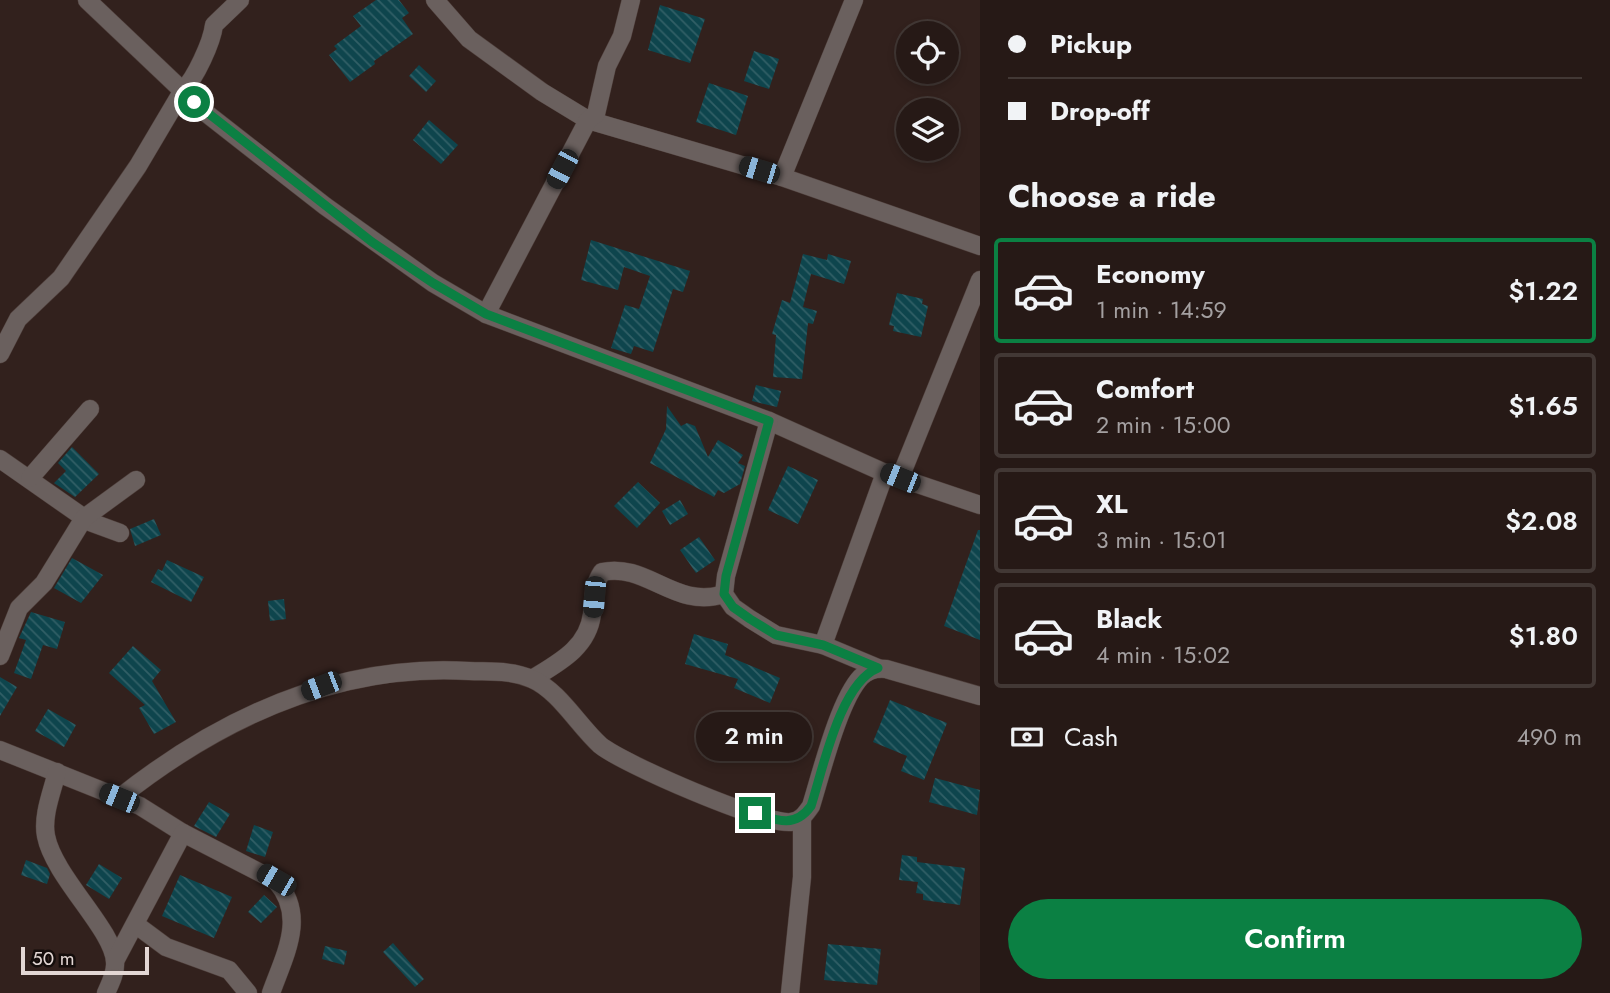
<!DOCTYPE html>
<meta charset="utf-8">
<style>
body{margin:0;font-family:Jost,sans-serif;background:#322623;color:#f1f3f6;height:100vh;display:flex;flex-direction:column;font-size:26px;white-space:nowrap}
*{box-sizing:border-box;margin:0}
p{font-size:23px;color:#a4a0a1}
.icon{flex:none;width:38px;height:38px;fill:none;stroke:currentColor;stroke-width:2;stroke-linecap:round;stroke-linejoin:round}
.map{position:relative;flex:1;overflow:hidden}
.sheet{display:flex;flex-direction:column;background:#261916;width:630px}
.sheet>*{flex:none}
.top-card{display:grid;align-content:center;height:154px;padding:0 28px;background:#261916}
.fabs{position:absolute;left:896px;top:21px;display:grid;gap:14px}
.fabs a{display:grid;place-items:center;width:63px;height:63px;border-radius:50%;background:#261916;box-shadow:0 4px 10px #0003,0 0 0 2px #423835;font-size:35px}
.scale{position:absolute;left:21px;bottom:18px;width:128px;box-sizing:border-box;padding-left:7px;border:4px solid #e3d7d4;border-top:0;font-size:19px;line-height:24px;white-space:nowrap;color:#e3d7d4;-webkit-text-stroke:5px #140d0b;paint-order:stroke}
.end{position:absolute;width:32px;height:32px;margin:-16px;border:9px solid #0b8043;background:#fff;box-shadow:0 0 0 4px #fff}
.from{border-radius:50%}
.bubble{position:absolute;height:49px;border-radius:24px;background:#261916;box-shadow:0 4px 10px #0003,0 0 0 2px #423835;font-size:23px;font-weight:600;line-height:49px;text-align:center}
.car{position:absolute;width:21px;height:42px;margin:-21px -10px;border-radius:9px;box-shadow:0 0 5px 2px #0007;background:linear-gradient(#222 24%,#8ab4d8 0 40%,#222 0 76%,#8ab4d8 0 86%,#222 0)}
.top-card b{display:flex;align-items:center;gap:24px;height:66px;font-size:26px}
.top-card b+b{border-top:2px solid #423835}
.top-card i{width:18px;height:18px;background:#f1f3f6}
ul{padding:0;list-style:none}
li{display:flex;align-items:center;gap:21px;height:105px;margin:0 14px 10px;padding:0 14px;border:4px solid #423835;border-radius:7px}
li div{flex:1}
li b{display:block;font-size:26px}
li em{font-style:normal;font-weight:600}
li.current{border-color:#0b8043}
li>.icon{width:63px;height:63px;stroke-width:1.5}
h2{padding:0 28px;font-size:32px;line-height:84px}
.pay{display:flex;align-items:center;gap:18px;height:77px;padding:0 28px;font-size:26px}
.pay p{margin-inline-start:auto}
.action{display:flex;gap:14px;margin-top:auto;padding:14px 28px}
.action a{flex:1;height:80px;border-radius:42px;background:#0b8043;color:#fff;font-size:28px;font-weight:600;line-height:80px;text-align:center}
main{display:flex;flex:1;min-height:0}
.map>svg:first-child{display:block}
.building{fill:url(#building-back-hatch)}
.lines{fill:none;stroke-linecap:round;stroke-linejoin:round}
.minor-casing{stroke:#4e3e3a;stroke-width:19}
.minor{stroke:#6a605e;stroke-width:18}
.route{stroke:#0b8043;stroke-width:9}
</style>
<main>
<div class="map">
<svg width="980" height="993" viewBox="0 0 980 993">
<defs>
<pattern id="building-back-hatch" width="6" height="6" patternUnits="userSpaceOnUse" patternTransform="scale(1.75)"><rect width="6" height="6" fill="#0e454d"/><path d="M-1 5l2 2M0 0l6 6M5-1l2 2" fill="none" stroke="#315f66"/></pattern>
</defs>
<rect width="100%" height="100%" fill="#32211d"/>
<g class="building">
<polygon points="376,0 399,0 409,13 402,18 413,34 374,61 375,64 350,82 329,55 337,49 334,46 361,26 353,16"/>
<polygon points="660,5 705,19 690,63 648,50"/>
<polygon points="754,51 779,59 769,89 744,81"/>
<polygon points="419,65 436,81 426,92 409,76"/>
<polygon points="709,83 748,96 736,135 696,122"/>
<polygon points="429,120 458,145 441,164 413,140"/>
<polygon points="591,240 690,271 683,292 673,289 653,352 634,346 631,354 611,348 625,305 639,309 650,276 624,267 618,290 581,280"/>
<polygon points="803,254 827,260 828,254 851,261 844,284 811,274 803,307 817,311 813,324 808,323 802,379 773,377 776,335 772,334 782,300 790,303"/>
<polygon points="897,293 923,299 922,304 928,306 921,337 893,331 894,326 889,325"/>
<polygon points="756,385 781,391 777,407 752,401"/>
<polygon points="667,406 681,426 687,423 695,426 708,457 718,440 743,455 738,463 745,466 740,484 724,493 718,490 714,497 650,463 666,429"/>
<polygon points="72,447 99,474 75,497 54,483 66,471 58,463"/>
<polygon points="788,466 818,480 798,524 768,510"/>
<polygon points="638,482 660,503 637,528 614,506"/>
<polygon points="680,500 688,514 670,525 662,511"/>
<polygon points="154,519 161,535 135,546 130,529"/>
<polygon points="978,530 980,530 980,640 944,626"/>
<polygon points="699,537 715,560 696,573 680,550"/>
<polygon points="72,558 103,575 81,603 54,588"/>
<polygon points="167,560 204,577 191,602 151,582 158,569 162,571"/>
<polygon points="284,599 286,619 270,621 268,601"/>
<polygon points="31,612 65,622 57,649 43,645 31,679 14,673 26,640 19,638"/>
<polygon points="694,634 728,644 725,655 780,678 770,703 734,688 738,679 685,664"/>
<polygon points="133,646 161,670 152,681 176,722 154,734 139,708 145,705 109,673"/>
<polygon points="0,677 17,687 0,716"/>
<polygon points="890,700 947,723 924,780 901,771 907,756 873,742"/>
<polygon points="48,709 76,725 64,747 35,731"/>
<polygon points="935,778 980,790 977,815 929,802"/>
<polygon points="209,802 230,814 216,837 194,826"/>
<polygon points="254,825 273,832 265,857 246,851"/>
<polygon points="902,855 917,857 917,862 965,868 960,905 923,900 923,894 916,893 918,882 899,880"/>
<polygon points="26,860 47,868 50,874 47,884 21,875"/>
<polygon points="99,864 122,878 109,899 86,885"/>
<polygon points="180,875 232,897 214,938 162,916"/>
<polygon points="264,895 277,907 261,923 248,912"/>
<polygon points="393,943 424,979 415,987 383,952"/>
<polygon points="828,944 881,949 877,985 824,980"/>
<polygon points="325,946 347,951 344,965 322,959"/>
</g>
<g class="lines">
<defs>
<g id="minor">
<polyline points="87,0 206,113 325,206 433,283 486,314 769,421 885,473 980,505"/>
<polyline points="435,0 469,39 542,92 588,120 782,177 980,246"/>
<polyline points="782,177 854,0"/>
<polyline points="486,314 588,120 596,114 607,66 622,36 631,0"/>
<path d="M0,354l18,-35 43,-41 77,-112 45,-76c12,-11 29,-48 31,-65l26,-25"/>
<polyline points="769,421 726,576 724,594 733,607 750,619 776,635 823,645 878,668"/>
<polyline points="0,459 90,522 120,533"/>
<polyline points="30,478 90,409"/>
<polyline points="900,478 980,280"/>
<polyline points="823,645 885,473"/>
<polyline points="0,656 19,608 44,583 84,518 136,480"/>
<path d="M532,679c26,-16 56,-31 60,-65 2,-15 1,-29 10,-42 45,-10 73,38 122,22"/>
<path d="M0,750l140,56 43,27 93,48c31,35 9,73 -5,112"/>
<path d="M57,772c-5,20 -15,44 -11,64 8,41 68,94 69,126 1,11 -5,22 -9,31"/>
<path d="M119,798c101,-80 219,-135 350,-127 21,1 42,-1 63,8 27,12 46,46 68,66 23,19 164,80 191,77 10,-1 15,-9 20,-16 10,-32 28,-106 50,-129 7,-7 16,-9 25,-8l94,27"/>
<polyline points="135,924 166,947 229,970 248,993"/>
<polyline points="115,961 183,833"/>
<polyline points="790,993 802,877 802,818"/>
</g>
</defs>
<use href="#minor" class="minor-casing"/>
<use href="#minor" class="minor"/>
</g>
<g class="lines">
<path class="route" d="M194,102l178,140 61,41 53,31 283,107 -43,155 -2,18 9,13 17,12 26,16 47,10 55,23c-38,15 -55,101 -67,138 -16,22 -33,15 -56,7"/>
</g>
</svg>
<div class="fabs">
<a><svg class="icon" aria-label="locate" viewBox="0 0 24 24"><circle cx="12" cy="12" r="6"/><path d="M12 2v4M12 18v4M2 12h4M18 12h4"/></svg></a>
<a><svg class="icon" aria-label="layers" viewBox="0 0 24 24"><path d="M12 4l9 5-9 5-9-5zM3 14l9 5 9-5"/></svg></a>
</div>
<div class="scale">50 m</div>
<i class="end from" style="left:194px;top:102px"></i>
<i class="end" style="left:755px;top:813px"></i>
<div class="bubble" style="left:696px;top:712px;width:116px">2 min</div>
<i class="car" style="left:562px;top:169px;rotate:208deg"></i>
<i class="car" style="left:759px;top:170px;rotate:287deg"></i>
<i class="car" style="left:900px;top:478px;rotate:292deg"></i>
<i class="car" style="left:594px;top:597px;rotate:185deg"></i>
<i class="car" style="left:321px;top:686px;rotate:249deg"></i>
<i class="car" style="left:119px;top:798px;rotate:292deg"></i>
<i class="car" style="left:276px;top:880px;rotate:300deg"></i>
</div>
<section class="sheet">
<div class="top-card">
<b><i class="from"></i>Pickup</b>
<b><i></i>Drop-off</b>
</div>
<h2>Choose a ride</h2>
<ul>
<li class="current"><svg class="icon" aria-label="car" viewBox="0 0 24 24"><path d="M5 17H2v-5l4-1 3-4h7l3 4 3 1v5h-3M9 17h6M6 11h13"/><circle cx="7" cy="17" r="2"/><circle cx="17" cy="17" r="2"/></svg><div><b>Economy</b><p>1 min · 14:59</p></div><em>$1.22</em></li>
<li><svg class="icon" aria-label="car" viewBox="0 0 24 24"><path d="M5 17H2v-5l4-1 3-4h7l3 4 3 1v5h-3M9 17h6M6 11h13"/><circle cx="7" cy="17" r="2"/><circle cx="17" cy="17" r="2"/></svg><div><b>Comfort</b><p>2 min · 15:00</p></div><em>$1.65</em></li>
<li><svg class="icon" aria-label="car" viewBox="0 0 24 24"><path d="M5 17H2v-5l4-1 3-4h7l3 4 3 1v5h-3M9 17h6M6 11h13"/><circle cx="7" cy="17" r="2"/><circle cx="17" cy="17" r="2"/></svg><div><b>XL</b><p>3 min · 15:01</p></div><em>$2.08</em></li>
<li><svg class="icon" aria-label="car" viewBox="0 0 24 24"><path d="M5 17H2v-5l4-1 3-4h7l3 4 3 1v5h-3M9 17h6M6 11h13"/><circle cx="7" cy="17" r="2"/><circle cx="17" cy="17" r="2"/></svg><div><b>Black</b><p>4 min · 15:02</p></div><em>$1.80</em></li>
</ul>
<div class="pay"><svg class="icon" aria-label="cash" viewBox="0 0 24 24"><path d="M3 7h18v10H3z"/><circle cx="12" cy="12" r="2"/></svg>Cash<p>490 m</p></div>
<div class="action"><a>Confirm</a></div>
</section>
</main>
